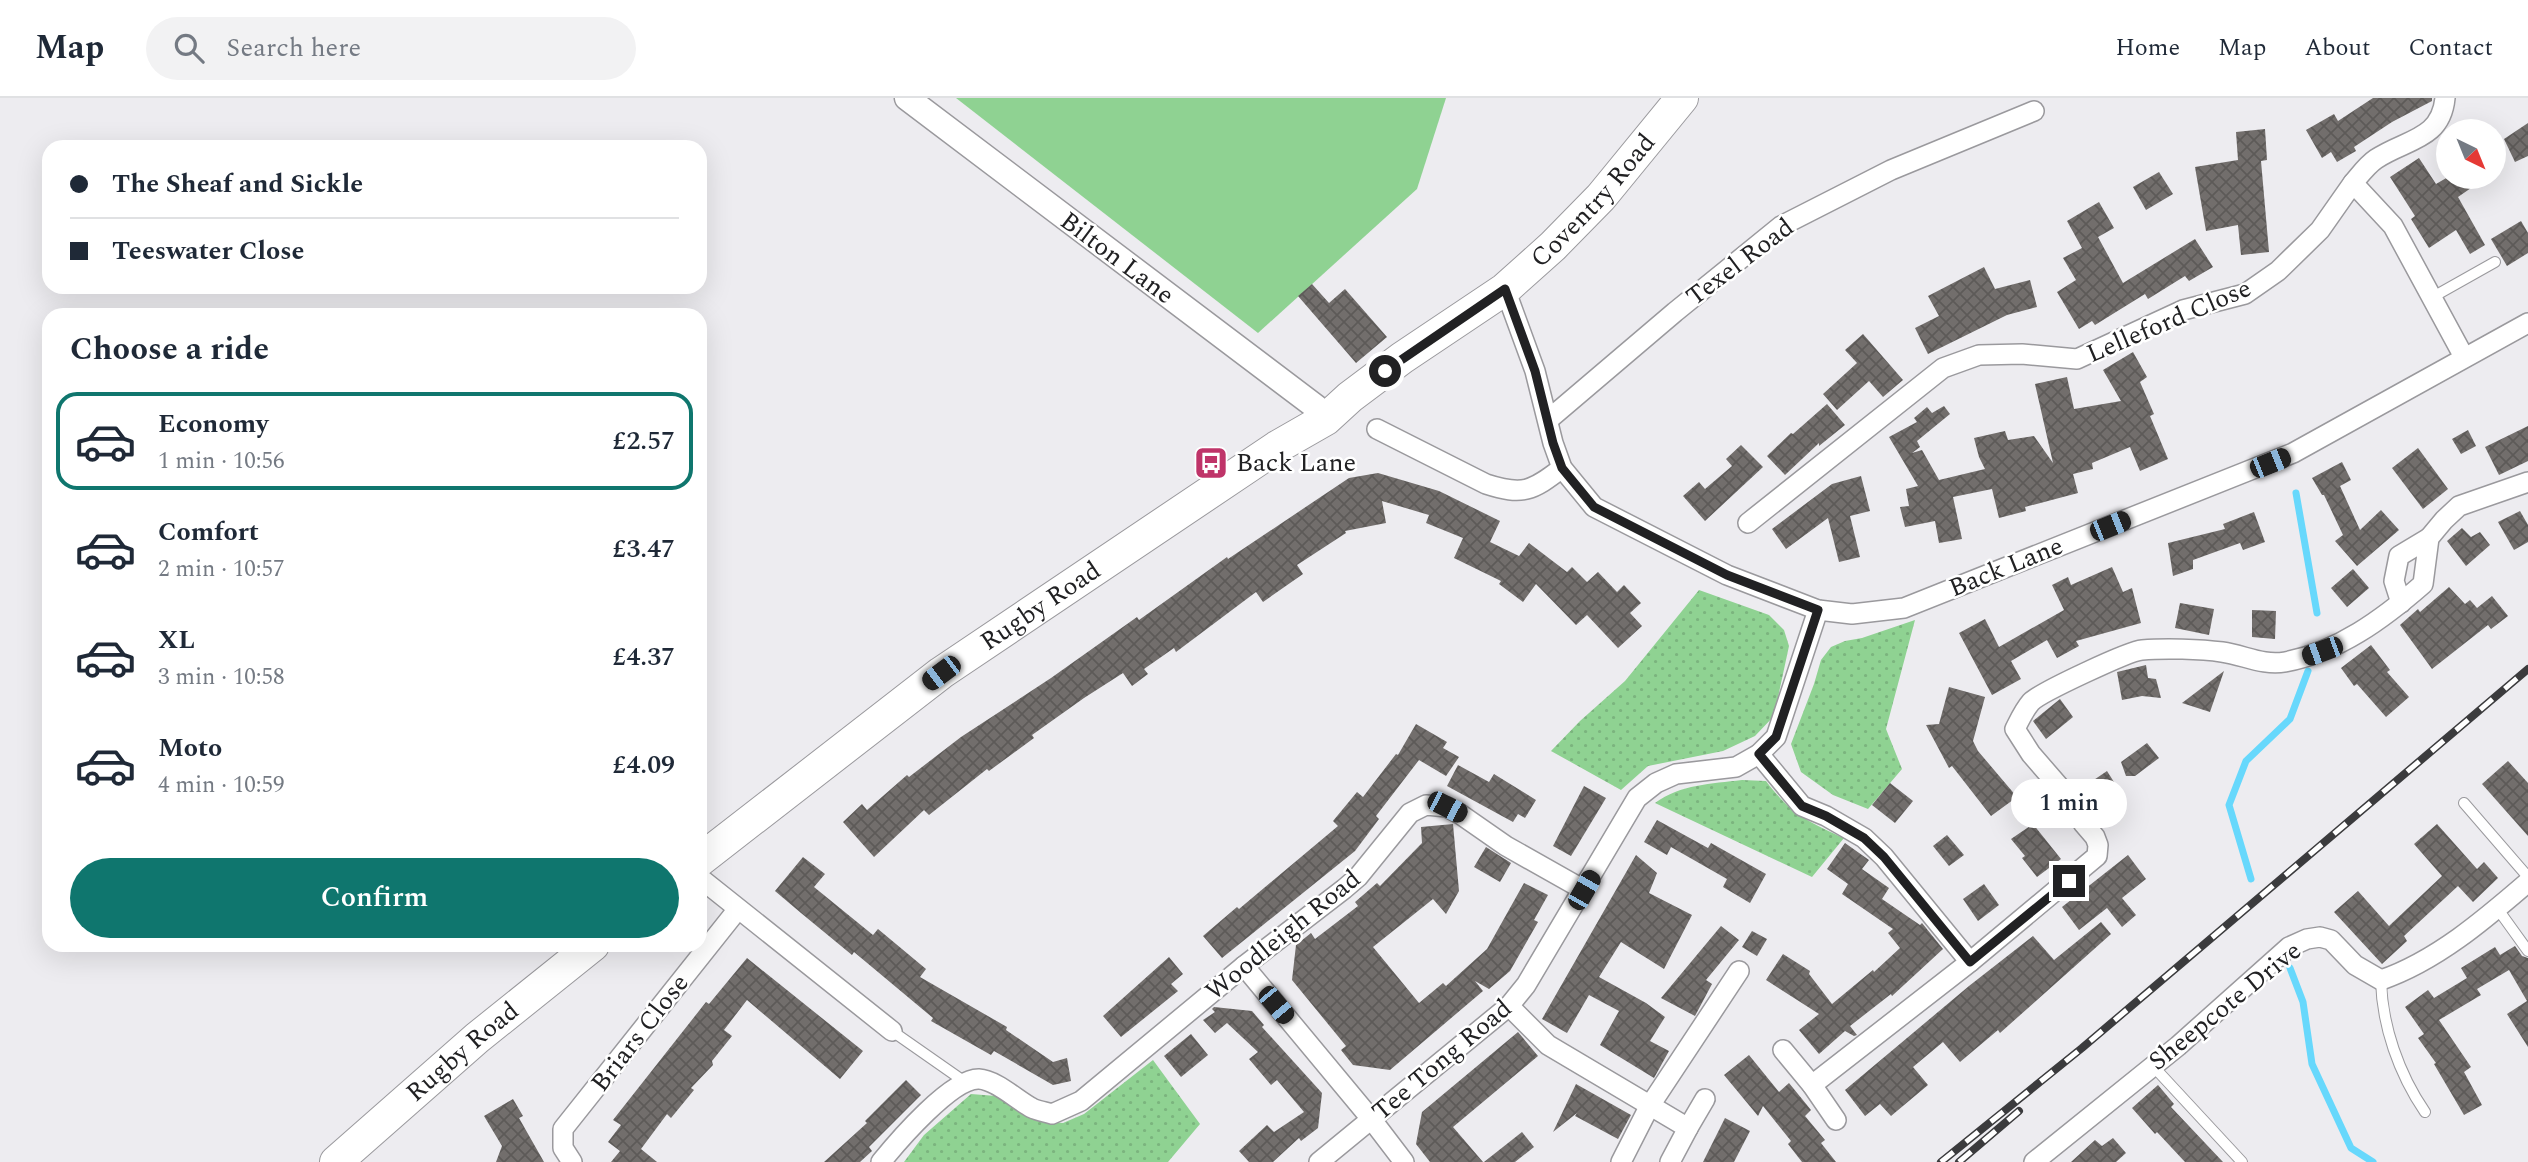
<!DOCTYPE html>
<meta charset="utf-8">
<style>
body{margin:0;font-family:Spectral,serif;background:#f2f2f3;color:#1f2937;height:100vh;display:flex;flex-direction:column;font-size:26px;white-space:nowrap}
*{box-sizing:border-box;margin:0}
p{font-size:23px;color:#747a83}
.icon{flex:none;width:38px;height:38px;fill:none;stroke:currentColor;stroke-width:2;stroke-linecap:round;stroke-linejoin:round}
.map{position:relative;flex:1;overflow:hidden}
.sheet{position:absolute;left:42px;top:210px;width:665px;height:644px;display:flex;flex-direction:column;background:#fff;border-radius:21px;box-shadow:0 7px 28px #0002}
.sheet>*{flex:none}
.banner{position:absolute;left:42px;top:42px;width:665px;height:154px;border-radius:21px;box-shadow:0 7px 28px #0002;display:grid;align-content:center;height:154px;padding:0 28px;background:#fff}
.needle{width:46px;rotate:137deg}
.tools{position:absolute;left:2436px;top:21px;display:grid;gap:14px}
.tools a{display:grid;place-items:center;width:70px;height:70px;border-radius:50%;background:#fff;box-shadow:0 7px 28px #0002;font-size:35px}
.end{position:absolute;width:32px;height:32px;margin:-16px;border:9px solid #212123;background:#fff;box-shadow:0 0 0 4px #fff}
.from{border-radius:50%}
.bubble{position:absolute;height:49px;border-radius:24px;background:#fff;box-shadow:0 7px 28px #0002;font-size:23px;font-weight:600;line-height:49px;text-align:center}
.car{position:absolute;width:21px;height:42px;margin:-21px -10px;border-radius:9px;box-shadow:0 0 5px 2px #0007;background:linear-gradient(#222 24%,#8ab4d8 0 40%,#222 0 76%,#8ab4d8 0 86%,#222 0)}
.banner b{display:flex;align-items:center;gap:24px;height:66px;font-size:26px}
.banner b+b{border-top:2px solid #e0e1e3}
.banner i{width:18px;height:18px;background:#1f2937}
ul{padding:0;list-style:none}
li{display:flex;align-items:center;gap:21px;height:98px;margin:0 14px 10px;padding:0 14px;border:4px solid transparent;border-radius:21px}
li div{flex:1}
li b{display:block;font-size:26px}
li em{font-style:normal;font-weight:600}
li.selected{border-color:#0f766e}
li>.icon{width:63px;height:63px;stroke-width:1.5}
h2{padding:0 28px;font-size:32px;line-height:84px}
.cta{display:flex;gap:14px;margin-top:auto;padding:14px 28px}
.cta a{flex:1;height:80px;border-radius:42px;background:#0f766e;color:#fff;font-size:28px;font-weight:600;line-height:80px;text-align:center}
header{display:flex;align-items:center;gap:42px;box-sizing:border-box;height:98px;padding:0 35px;background:#fff;border-bottom:2px solid #e0e1e3}
header strong{font-size:33px}
nav{display:flex;gap:38px;margin-inline-start:auto;font-size:24px}
.search{width:490px;height:63px;background:#f2f2f3;display:flex;align-items:center;gap:18px;box-sizing:border-box;padding:0 24px;border-radius:38px;color:#747a83;font-size:26px}
.map>svg:first-child{display:block}
.grass{fill:url(#grass-dots)}
.pitch{fill:#8fd292}
.lines{fill:none;stroke-linecap:round;stroke-linejoin:round}
.stream{stroke:#67d8fc;stroke-width:7}
.building{fill:url(#building-cross-hatch)}
.service-casing{stroke:#9a999d;stroke-width:12}
.minor-casing{stroke:#9a999d;stroke-width:22}
.tertiary-casing{stroke:#9a999d;stroke-width:27}
.primary-casing{stroke:#9a999d;stroke-width:34}
.service{stroke:#fff;stroke-width:10}
.minor{stroke:#fff;stroke-width:19}
.tertiary{stroke:#fff;stroke-width:24}
.primary{stroke:#fff;stroke-width:32}
.rail-casing{stroke:#3b3b3d;stroke-width:8}
.rail{stroke:#fff;stroke-width:5;stroke-dasharray:16;stroke-linecap:butt}
.route{stroke:#212123;stroke-width:9}
.labels{text-anchor:middle;dominant-baseline:central;stroke-width:5;stroke-linejoin:round;paint-order:stroke}
.street-label{font-size:26px;fill:#212123;stroke:#fff}
.poi-label{font-size:26px;fill:#212123;stroke:#fff;text-anchor:start}
</style>
<header>
<strong>Map</strong>
<div class="search"><svg class="icon" aria-label="search" viewBox="0 0 24 24"><circle cx="10" cy="10" r="6"/><path d="M15 15l6 6"/></svg>Search here</div>
<nav><a>Home</a><a>Map</a><a>About</a><a>Contact</a></nav>
</header>
<div class="map">
<svg width="2528" height="1064" viewBox="0 0 2528 1064">
<defs>
<pattern id="grass-dots" width="8" height="8" patternUnits="userSpaceOnUse" patternTransform="scale(1.75)"><rect width="8" height="8" fill="#8fd292"/><path d="M2 2h.1M6 6h.1" fill="none" stroke="#7bb47e" stroke-width="1.8" stroke-linecap="round"/></pattern>
<pattern id="building-cross-hatch" width="8" height="8" patternUnits="userSpaceOnUse" patternTransform="scale(1.75)"><rect width="8" height="8" fill="#726e6c"/><path d="M0 0l8 8M0 8l8-8" fill="none" stroke="#5d5a58"/></pattern>
</defs>
<rect width="100%" height="100%" fill="#edecf0"/>
<g class="grass">
<polygon points="1699,492 1769,517 1784,532 1789,548 1774,618 1755,638 1723,653 1648,668 1621,692 1551,653 1580,623 1625,583"/>
<polygon points="1915,522 1886,631 1902,671 1868,711 1833,697 1801,674 1791,646 1814,586 1821,562 1831,549 1845,543 1862,540"/>
<path d="M1742,682l24,1c24,32 42,41 78,57l-32,39 -157,-74c26,-19 56,-19 87,-23z"/>
<polygon points="1153,962 1200,1026 1168,1064 904,1064 924,1037 971,996 996,998 1038,1023 1063,1025 1084,1016"/>
</g>
<polygon class="pitch" points="956,0 1446,0 1417,91 1258,235"/>
<g class="lines">
<g class="stream">
<polyline points="2296,395 2317,515"/>
<polyline points="2251,781 2229,707 2246,663 2290,621 2308,573"/>
<polyline points="2290,870 2303,904 2312,966 2351,1050 2373,1064"/>
</g>
</g>
<g class="building">
<polygon points="2373,0 2432,0 2432,3 2392,24 2354,49 2356,53 2337,64 2331,54 2322,60 2306,32 2334,16 2338,23"/>
<polygon points="2528,25 2528,58 2515,64 2504,41"/>
<polygon points="2265,31 2267,62 2261,63 2269,154 2241,157 2238,127 2206,133 2195,69 2238,62 2236,34"/>
<polygon points="2419,60 2436,86 2448,79 2464,79 2471,90 2458,99 2485,147 2470,156 2456,132 2429,150 2411,121 2415,118 2390,79"/>
<polygon points="2159,74 2173,96 2146,112 2133,89"/>
<polygon points="2099,104 2114,130 2098,139 2123,185 2195,141 2213,169 2189,183 2185,178 2148,201 2145,196 2095,227 2092,223 2079,231 2057,194 2076,182 2063,160 2082,150 2067,123"/>
<polygon points="2521,123 2528,135 2528,155 2507,168 2491,141"/>
<polygon points="1984,169 1995,191 2030,182 2037,209 2007,217 1928,256 1915,230 1939,218 1928,198"/>
<polygon points="1312,186 1329,205 1345,191 1387,239 1356,265 1298,198"/>
<polygon points="1863,236 1903,282 1883,299 1869,283 1837,312 1823,296 1857,265 1845,252"/>
<polygon points="2133,254 2147,279 2140,284 2154,316 2150,318 2168,361 2140,373 2130,349 2092,365 2093,371 2073,376 2078,395 2025,409 2026,413 1999,420 1992,391 1953,399 1962,441 1939,445 1935,423 1905,429 1900,409 1909,408 1906,391 1918,388 1889,339 1917,324 1914,320 1927,309 1932,315 1944,308 1950,316 1917,343 1920,349 1912,355 1922,352 1939,382 1985,371 1979,359 1974,340 2005,333 2008,342 2034,338 2053,365 2035,286 2067,279 2074,311 2121,303 2103,272"/>
<polygon points="1827,306 1845,327 1819,348 1819,345 1785,377 1767,358 1791,335 1793,336"/>
<polygon points="2528,328 2528,363 2499,377 2485,349"/>
<polygon points="2468,332 2476,348 2461,356 2452,341"/>
<polygon points="1741,347 1763,369 1705,423 1683,398 1699,384 1705,391 1732,368 1726,361"/>
<polygon points="2418,350 2448,391 2423,411 2392,370"/>
<polygon points="2342,364 2351,382 2340,388 2360,432 2381,412 2399,432 2357,468 2335,443 2343,437 2324,397 2322,397 2312,380"/>
<polygon points="1378,375 1439,393 1500,423 1490,444 1519,458 1529,445 1567,474 1572,469 1587,484 1598,474 1617,494 1624,487 1641,505 1630,515 1642,528 1618,550 1587,517 1576,527 1536,486 1523,504 1499,486 1501,483 1454,460 1463,440 1426,425 1429,417 1382,403 1386,425 1345,433 1346,435 1297,467 1303,476 1263,504 1256,494 1176,554 1174,550 1144,571 1148,576 1132,588 1123,575 1084,600 1032,637 1034,640 989,673 987,671 929,717 924,712 874,759 843,724 862,706 867,712 907,677 909,679 961,639 1051,580 1137,519 1139,522 1227,459 1228,461 1349,380"/>
<polygon points="1861,378 1870,413 1850,418 1860,459 1839,464 1828,420 1786,451 1772,431 1832,386"/>
<polygon points="2520,413 2528,427 2528,444 2514,452 2498,424"/>
<polygon points="2254,414 2265,444 2243,452 2240,445 2193,462 2193,471 2173,478 2168,445 2225,431 2223,426"/>
<polygon points="2462,430 2471,439 2480,434 2490,447 2466,468 2447,443"/>
<polygon points="2112,469 2123,494 2132,490 2141,525 2076,543 2079,548 2057,560 2047,542 2011,563 2021,581 1992,597 1959,535 1985,521 1999,549 2064,512 2052,487 2068,479 2071,487"/>
<polygon points="2353,471 2369,490 2347,509 2331,490"/>
<polygon points="2449,489 2465,506 2470,502 2477,510 2492,498 2508,518 2491,531 2488,527 2432,571 2400,527 2418,511 2420,514"/>
<polygon points="2180,505 2214,511 2209,537 2175,530"/>
<polygon points="2252,512 2276,513 2275,541 2252,539"/>
<polygon points="2371,547 2390,572 2387,574 2409,599 2386,619 2357,586 2354,588 2341,570"/>
<polygon points="2146,567 2148,580 2156,581 2161,600 2142,598 2122,602 2117,574"/>
<polygon points="2224,573 2210,614 2182,605"/>
<polygon points="1949,589 1985,599 1973,643 1978,653 2017,699 1991,718 1952,668 1949,670 1926,627 1939,626"/>
<polygon points="2060,601 2073,619 2046,641 2033,623"/>
<polygon points="1416,626 1447,644 1443,650 1459,659 1446,678 1419,662 1376,718 1379,721 1355,753 1222,860 1203,838 1237,809 1239,811 1338,728 1333,723 1357,694 1363,699 1396,656 1398,657"/>
<polygon points="2147,645 2159,660 2135,678 2126,678 2121,664"/>
<polygon points="2508,663 2528,685 2528,738 2482,686"/>
<polygon points="1458,667 1489,684 1494,676 1536,702 1525,720 1518,716 1513,724 1447,688"/>
<polygon points="2107,673 2119,692 2096,710 2085,695 2085,688"/>
<polygon points="1890,685 1913,703 1895,725 1872,707"/>
<polygon points="1584,688 1606,700 1571,758 1553,748"/>
<polygon points="1657,722 1708,750 1711,745 1766,776 1750,805 1723,789 1727,781 1671,749 1667,757 1644,744"/>
<polygon points="1453,726 1459,793 1446,816 1433,801 1373,849 1419,905 1443,885 1446,888 1487,851 1524,785 1548,797 1534,822 1538,824 1510,873 1489,891 1475,883 1483,893 1390,972 1353,967 1341,952 1346,948 1292,882 1296,847 1311,835 1315,841 1358,808 1355,804 1377,785 1380,788 1422,745 1421,729"/>
<polygon points="2033,726 2061,761 2037,779 2022,760 2025,758 2011,741"/>
<polygon points="2437,726 2477,771 2484,764 2498,780 2473,804 2458,788 2404,838 2407,843 2382,866 2334,814 2358,793 2389,828 2442,778 2414,746"/>
<polygon points="1947,737 1964,757 1949,768 1933,748"/>
<polygon points="1845,745 1869,762 1862,771 1889,790 1882,801 1920,827 1922,825 1943,851 1892,898 1891,896 1850,928 1857,937 1854,938 1845,933 1819,956 1799,932 1819,916 1766,882 1783,856 1810,873 1809,876 1832,906 1873,872 1874,874 1900,850 1888,835 1893,831 1842,796 1848,786 1827,771"/>
<polygon points="1486,749 1511,765 1500,784 1474,769"/>
<polygon points="1636,757 1657,775 1649,795 1692,817 1664,871 1621,844 1599,879 1646,905 1665,919 1650,943 1669,953 1654,980 1600,947 1619,913 1589,897 1567,935 1542,921"/>
<polygon points="2128,757 2146,781 2122,800 2136,817 2122,829 2107,810 2079,832 2062,809"/>
<polygon points="803,759 825,776 814,789 873,837 878,831 926,871 920,879 1007,929 1006,932 1053,964 1067,960 1071,983 1053,987 994,953 991,957 931,923 933,920 854,854 852,857 801,815 775,793"/>
<polygon points="1984,786 1999,807 1978,823 1963,801"/>
<polygon points="2101,824 2111,836 2000,935 1998,932 1960,964 1943,944 1913,969 1928,987 1891,1018 1880,1006 1865,1018 1845,992 1969,888 2033,838 2054,862"/>
<polygon points="1721,828 1739,842 1706,882 1712,886 1695,918 1661,900"/>
<polygon points="1752,833 1767,841 1757,858 1742,849"/>
<polygon points="2515,848 2522,858 2528,860 2528,949 2507,916 2527,903 2509,872 2477,891 2481,897 2439,922 2471,969 2464,974 2482,1007 2464,1017 2434,966 2436,965 2418,940 2424,936 2405,909 2428,892 2434,900 2467,880 2461,870 2495,849 2500,857"/>
<polygon points="1169,859 1183,876 1171,886 1178,893 1121,939 1103,918"/>
<polygon points="747,860 863,953 840,981 747,902 724,932 732,938 712,963 713,967 691,990 694,992 671,1020 667,1016 641,1051 657,1064 611,1064 620,1053 608,1044 621,1027 613,1022 706,904 709,906"/>
<polygon points="1214,909 1252,913 1264,927 1262,929 1322,995 1318,1030 1301,1043 1299,1040 1273,1064 1249,1064 1239,1053 1267,1027 1274,1034 1304,1014 1277,982 1271,987 1249,961 1258,954 1227,925 1215,935 1203,922 1215,914 1212,911"/>
<polygon points="1518,934 1538,958 1453,1029 1483,1064 1430,1064 1416,1046 1422,1014"/>
<polygon points="1191,936 1208,957 1181,979 1164,958"/>
<polygon points="1749,957 1779,994 1789,985 1811,1012 1805,1018 1825,1042 1821,1045 1836,1064 1802,1064 1788,1046 1791,1043 1763,1008 1758,1018 1724,977"/>
<polygon points="906,982 921,997 869,1049 872,1053 860,1064 824,1064 867,1025 865,1023"/>
<polygon points="1576,986 1631,1017 1618,1041 1575,1018 1577,1015 1553,1034"/>
<polygon points="2158,987 2174,1006 2171,1009 2223,1064 2185,1064 2157,1034 2155,1036 2132,1010"/>
<polygon points="513,1001 523,1018 519,1020 544,1064 496,1064 502,1048 484,1018"/>
<polygon points="1725,1020 1750,1033 1734,1064 1703,1064"/>
<polygon points="1522,1034 1534,1049 1515,1064 1484,1064"/>
<polygon points="2113,1040 2126,1055 2116,1064 2071,1064 2095,1042 2102,1048"/>
</g>
<g class="lines">
<defs>
<g id="service">
<polyline points="2431,200 2495,164"/>
<polyline points="2464,705 2528,779"/>
<polyline points="2497,810 2528,853"/>
<path d="M2381,882c1,46 18,94 44,132"/>
<polyline points="892,933 965,984"/>
<polyline points="2153,968 2242,1064"/>
</g>
<g id="minor">
<path d="M2353,85c7,-8 14,-18 23,-24 30,-20 65,-19 69,-61"/>
<polyline points="1505,191 1535,273 1553,345 1562,370 1594,409 1727,477 1818,512 1852,516 1904,510 2293,355 2528,225"/>
<polyline points="1548,322 1675,214 1781,128 1891,72 2034,13"/>
<path d="M1377,331l109,55c37,12 46,7 76,-16"/>
<polyline points="1748,425 1943,270 1979,257 2022,256 2077,261 2183,212 2245,196 2278,173 2320,132 2353,85 2393,128 2464,259"/>
<polyline points="2401,505 2394,483 2399,458 2429,440"/>
<polyline points="1759,656 1802,708 1826,718 1864,740 1884,759 1970,864"/>
<polyline points="700,780 892,933"/>
<polyline points="1244,868 1372,1022 1404,1064"/>
<polyline points="1509,908 1548,947 1688,1030 1670,1064"/>
<polyline points="1783,952 1812,987 1836,1022"/>
<path d="M1812,987l158,-123 127,-106 1,-11 -3,-8 -12,-14 -6,-16 -46,-53 -16,-25c5,-10 9,-19 16,-27 10,-10 98,-51 111,-52 22,-2 59,-1 80,2 22,3 41,14 63,10 53,-10 98,-43 138,-78l6,-46 15,-18 15,-14 69,-24"/>
<polyline points="1688,1030 1705,1001"/>
<polyline points="572,1064 563,1050 563,1031 738,811"/>
<path d="M881,1064c17,-21 71,-84 98,-83 17,1 38,21 53,29 6,3 14,4 20,6l29,-13 163,-135 100,-77 14,-12 52,-64 16,-8 21,2 13,7 46,32 78,44"/>
<polyline points="1319,1064 1509,908 1526,887 1637,700 1656,685 1676,676 1736,669 1759,656 1776,639 1818,512"/>
<polyline points="1621,1064 1649,1009 1739,873"/>
<path d="M2034,1064l144,-116 111,-99 18,-8 13,-2 11,3 24,25 26,15c55,-19 103,-60 147,-98"/>
</g>
<polyline id="tertiary" points="907,0 1316,309 1326,321"/>
<g id="primary">
<path id="s1" d="M700,762l241,-187 336,-226 49,-28 24,-22 52,-39 103,-69 48,-43 48,-49 81,-99"/>
<path id="s2" d="M336,1064l141,-124 116,-93"/>
</g>
</defs>
<use href="#service" class="service-casing"/>
<use href="#minor" class="minor-casing"/>
<use href="#tertiary" class="tertiary-casing"/>
<use href="#primary" class="primary-casing"/>
<use href="#service" class="service"/>
<use href="#minor" class="minor"/>
<use href="#tertiary" class="tertiary"/>
<use href="#primary" class="primary"/>
<defs>
<g id="rail">
<polyline points="1941,1064 2082,950 2528,571"/>
<polyline points="1959,1064 2019,1013"/>
</g>
</defs>
<use href="#rail" class="rail-casing"/>
<use href="#rail" class="rail"/>
</g>
<g class="lines">
<polyline class="route" points="1385,273 1505,191 1535,273 1553,345 1562,370 1594,409 1727,477 1818,512 1776,639 1759,656 1802,708 1826,718 1864,740 1884,759 1970,864 2069,783"/>
</g>
<defs>
<symbol id="bus-square" viewBox="-11 -11 22 22"><rect x="-9" y="-9" width="18" height="18" rx="4" fill="#bf3469" stroke="#fff"/><path d="M-5-6H5V4H4V6H2V4H-2V6H-4V4H-5ZM-3.5-4V0h7V-4ZM-3.5 1.2v1.5H-2V1.2ZM2 1.2v1.5H3.5V1.2Z" fill="#fff"/></symbol>
</defs>
<g fill-rule="evenodd">
<use href="#bus-square" x="1192" y="346" width="38" height="38"/>
</g>
<g class="labels">
<g class="street-label">
<text stroke="none"><textPath href="#s1" startOffset="1113">Coventry Road</textPath></text>
<text transform="translate(1117 160) rotate(37)">Bilton Lane</text>
<text transform="translate(1740 164) rotate(-37)">Texel Road</text>
<text transform="translate(2169 223) rotate(-23)">Lelleford Close</text>
<text transform="translate(2006 469) rotate(-22)">Back Lane</text>
<text stroke="none"><textPath href="#s1" startOffset="425">Rugby Road</textPath></text>
<text transform="translate(1283 837) rotate(-39)">Woodleigh Road</text>
<text transform="translate(2225 908) rotate(-39)">Sheepcote Drive</text>
<text transform="translate(640 935) rotate(-52)">Briars Close</text>
<text stroke="none"><textPath href="#s2" startOffset="168">Rugby Road</textPath></text>
<text transform="translate(1442 962) rotate(-40)">Tee Tong Road</text>
</g>
<g class="poi-label">
<text x="1236" y="365">Back Lane</text>
</g>
</g>
</svg>
<div class="tools">
<a><svg class="needle" viewBox="-14 -14 28 28"><path d="M0-13l5 13h-10z" fill="#e53935"/><path d="M0 13l5-13h-10z" fill="#747a83"/></svg></a>
</div>
<i class="end from" style="left:1385px;top:273px"></i>
<i class="end" style="left:2069px;top:783px"></i>
<div class="bubble" style="left:2011px;top:681px;width:116px">1 min</div>
<i class="car" style="left:2270px;top:365px;rotate:68deg"></i>
<i class="car" style="left:2110px;top:428px;rotate:68deg"></i>
<i class="car" style="left:2322px;top:553px;rotate:250deg"></i>
<i class="car" style="left:941px;top:575px;rotate:233deg"></i>
<i class="car" style="left:1447px;top:709px;rotate:117deg"></i>
<i class="car" style="left:1584px;top:792px;rotate:30deg"></i>
<i class="car" style="left:1276px;top:907px;rotate:140deg"></i>
<div class="banner">
<b><i class="from"></i>The Sheaf and Sickle</b>
<b><i></i>Teeswater Close</b>
</div>
<section class="sheet">
<h2>Choose a ride</h2>
<ul>
<li class="selected"><svg class="icon" aria-label="car" viewBox="0 0 24 24"><path d="M5 17H2v-5l4-1 3-4h7l3 4 3 1v5h-3M9 17h6M6 11h13"/><circle cx="7" cy="17" r="2"/><circle cx="17" cy="17" r="2"/></svg><div><b>Economy</b><p>1 min · 10:56</p></div><em>£2.57</em></li>
<li><svg class="icon" aria-label="car" viewBox="0 0 24 24"><path d="M5 17H2v-5l4-1 3-4h7l3 4 3 1v5h-3M9 17h6M6 11h13"/><circle cx="7" cy="17" r="2"/><circle cx="17" cy="17" r="2"/></svg><div><b>Comfort</b><p>2 min · 10:57</p></div><em>£3.47</em></li>
<li><svg class="icon" aria-label="car" viewBox="0 0 24 24"><path d="M5 17H2v-5l4-1 3-4h7l3 4 3 1v5h-3M9 17h6M6 11h13"/><circle cx="7" cy="17" r="2"/><circle cx="17" cy="17" r="2"/></svg><div><b>XL</b><p>3 min · 10:58</p></div><em>£4.37</em></li>
<li><svg class="icon" aria-label="car" viewBox="0 0 24 24"><path d="M5 17H2v-5l4-1 3-4h7l3 4 3 1v5h-3M9 17h6M6 11h13"/><circle cx="7" cy="17" r="2"/><circle cx="17" cy="17" r="2"/></svg><div><b>Moto</b><p>4 min · 10:59</p></div><em>£4.09</em></li>
</ul>
<div class="cta"><a>Confirm</a></div>
</section>
</div>
